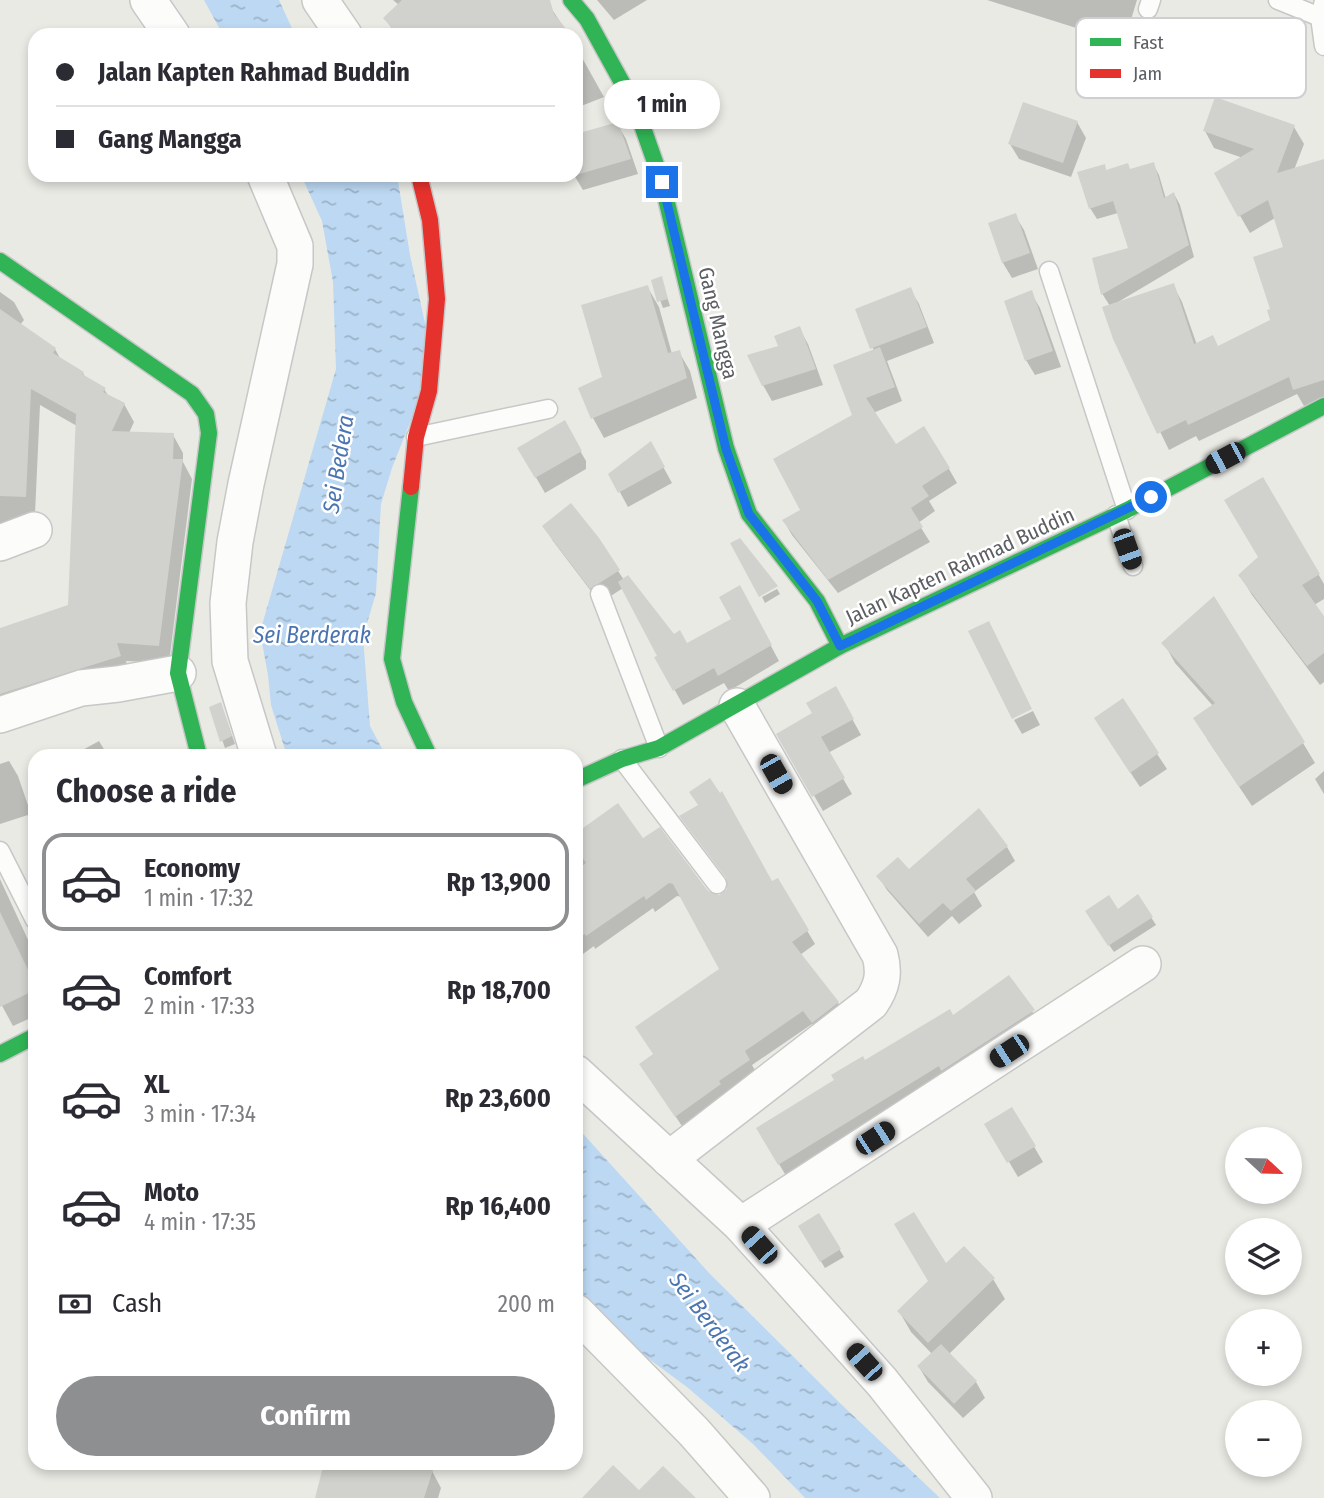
<!DOCTYPE html>
<meta charset="utf-8">
<style>
body{margin:0;font-family:"Fira Sans Condensed",sans-serif;background:#f2f2f3;color:#2b2b33;height:100vh;display:flex;flex-direction:column;font-size:26px;white-space:nowrap}
*{box-sizing:border-box;margin:0}
p{font-size:23px;color:#7c7c81}
.icon{flex:none;width:38px;height:38px;fill:none;stroke:currentColor;stroke-width:2;stroke-linecap:round;stroke-linejoin:round}
.map{position:relative;flex:1;overflow:hidden}
.side{position:absolute;left:28px;top:749px;width:555px;height:721px;display:flex;flex-direction:column;background:#fff;border-radius:21px;box-shadow:0 4px 10px #0003}
.side>*{flex:none}
.banner{position:absolute;left:28px;top:28px;width:555px;height:154px;border-radius:21px;box-shadow:0 4px 10px #0003;display:grid;align-content:center;height:154px;padding:0 28px;background:#fff}
.needle{width:46px;rotate:112deg}
.buttons{position:absolute;left:1225px;top:1127px;display:grid;gap:14px}
.buttons a{display:grid;place-items:center;width:77px;height:77px;border-radius:50%;background:#fff;box-shadow:0 4px 10px #0003;font-size:35px}
.end{position:absolute;width:32px;height:32px;margin:-16px;border:9px solid #1a73e8;background:#fff;box-shadow:0 0 0 4px #fff}
.from{border-radius:50%}
.bubble{position:absolute;height:49px;border-radius:24px;background:#fff;box-shadow:0 4px 10px #0003;font-size:23px;font-weight:700;line-height:49px;text-align:center}
.car{position:absolute;width:21px;height:42px;margin:-21px -10px;border-radius:9px;box-shadow:0 0 5px 2px #0007;background:linear-gradient(#222 24%,#8ab4d8 0 40%,#222 0 76%,#8ab4d8 0 86%,#222 0)}
.banner b{display:flex;align-items:center;gap:24px;height:66px;font-size:26px}
.banner b+b{border-top:2px solid #e1e1e2}
.banner i{width:18px;height:18px;background:#2b2b33}
ul{padding:0;list-style:none}
li{display:flex;align-items:center;gap:21px;height:98px;margin:0 14px 10px;padding:0 14px;border:4px solid transparent;border-radius:21px}
li div{flex:1}
li b{display:block;font-size:26px}
li em{font-style:normal;font-weight:700}
li.current{border-color:#8d8f90}
li>.icon{width:63px;height:63px;stroke-width:1.5}
h2{padding:0 28px;font-size:32px;line-height:84px}
.pay{display:flex;align-items:center;gap:18px;height:77px;padding:0 28px;font-size:26px}
.pay p{margin-inline-start:auto}
.action{display:flex;gap:14px;margin-top:auto;padding:14px 28px}
.action a{flex:1;height:80px;border-radius:42px;background:#8d8f90;color:#fff;font-size:28px;font-weight:700;line-height:80px;text-align:center}
.map>svg:first-child{display:block}
.water{fill:url(#water-ripples)}
.shadow{fill:#0003}
.building{fill:#d1d1ce}
.lines{fill:none;stroke-linecap:round;stroke-linejoin:round}
.lane-casing{stroke:#c7c7c7;stroke-width:21}
.street-casing{stroke:#c7c7c7;stroke-width:38}
.fast-casing{stroke:#c7c7c7;stroke-width:19}
.jam-casing{stroke:#c7c7c7;stroke-width:19}
.lane{stroke:#fcfcfb;stroke-width:18}
.street{stroke:#fcfcfb;stroke-width:35}
.fast{stroke:#30b455;stroke-width:16}
.jam{stroke:#e5322d;stroke-width:16}
.route{stroke:#1a73e8;stroke-width:9}
.labels{text-anchor:middle;dominant-baseline:central;stroke-width:5;stroke-linejoin:round;paint-order:stroke}
.street-label{font-size:21px;fill:#5b5e62;stroke:#fff}
.water-label{font-size:23px;font-style:italic;fill:#4b75b0;stroke:#fff}
.key{fill:#fff;stroke:#cecfd0;stroke-width:2}
.key-label{font-size:19px;fill:#5b5e62}
</style>
<div class="map">
<svg width="1324" height="1498" viewBox="0 0 1324 1498">
<defs>
<pattern id="water-ripples" width="26" height="14" patternUnits="userSpaceOnUse" patternTransform="scale(1.75)"><rect width="26" height="14" fill="#bcd8f2"/><path d="M2 4q2-2 4 0t4 0M15 11q2-2 4 0t4 0" fill="none" stroke="#9cb2c7"/></pattern>
</defs>
<rect width="100%" height="100%" fill="#eaeae5"/>
<g class="water">
<polygon points="204,0 279,0 295,35 223,35"/>
<polygon points="301,175 397,175 410,255 430,346 426,382 392,468 381,504 376,593 363,637 370,726 386,756 287,756 271,705 268,675 260,632 336,369 333,282 322,221"/>
<polygon points="576,1126 710,1274 841,1404 940,1498 805,1498 753,1444 687,1387 615,1334 576,1285"/>
</g>
<g class="shadow">
<polygon points="393,0 533,0 549,5 569,35 396,35 385,18 399,5"/>
<polygon points="597,0 647,0 614,20"/>
<polygon points="987,0 1137,0 1124,43"/>
<polygon points="576,47 604,97 576,108"/>
<polygon points="1077,122 1086,138 1071,177 1019,159 1010,144"/>
<polygon points="617,124 626,139 638,174 583,190 574,175 576,136"/>
<polygon points="1294,127 1304,144 1294,170 1324,160 1324,399 1304,406 1297,394 1199,441 1196,436 1169,450 1115,339 1110,306 1103,295 1094,259 1130,249 1118,213 1097,219 1090,208 1104,166 1107,172 1130,171 1153,164 1159,175 1166,199 1174,194 1180,205 1194,257 1113,305 1173,285 1182,302 1197,345 1218,348 1272,321 1272,310 1285,249 1275,218 1250,233 1216,174 1243,158 1214,148 1205,131"/>
<polygon points="1015,215 1024,230 1038,269 1012,278 1003,263 990,224"/>
<polygon points="661,278 670,306 663,308 653,281"/>
<polygon points="648,288 659,307 672,354 679,352 690,371 697,398 604,438 593,418 604,378"/>
<polygon points="910,289 919,304 934,343 887,361 902,401 873,413 895,447 949,469 957,483 929,501 935,511 918,523 930,542 838,593 792,535 784,521 803,511 854,416 874,351 857,310"/>
<polygon points="0,292 14,302 24,320 20,325 55,349 61,360 83,373 86,379 104,389 109,397 124,404 134,422 129,433 173,435 183,453 183,462 192,479 169,663 126,661 130,674 0,715 0,630 69,606 77,426 40,405 35,514 27,514 25,533 0,539"/>
<polygon points="1031,293 1040,308 1061,367 1035,375 1026,360"/>
<polygon points="799,328 808,344 823,385 772,401 763,385"/>
<polygon points="564,423 586,461 586,469 545,493 519,448"/>
<polygon points="650,443 672,483 628,507 610,474"/>
<polygon points="1263,479 1324,584 1324,599 1314,605 1324,619 1324,682 1320,685 1252,595 1240,575 1260,558"/>
<polygon points="544,526 618,571 624,580 674,636 687,645 733,620 748,603 779,661 729,691 724,683 683,705 657,658 660,656 623,588 600,603 553,541"/>
<polygon points="777,589 780,594 765,603 762,597"/>
<polygon points="1164,643 1303,743 1315,763 1252,806 1207,739 1213,706 1175,663"/>
<polygon points="1122,701 1167,769 1140,787 1105,734"/>
<polygon points="221,704 235,744 225,748 211,708"/>
<polygon points="844,704 861,735 828,753 852,794 823,811 779,735"/>
<polygon points="1033,711 1040,725 1022,734 1014,720"/>
<polygon points="99,741 108,756 81,756 79,752"/>
<polygon points="9,761 18,776 31,814 0,824 0,764"/>
<polygon points="1324,771 1324,794 1315,779"/>
<polygon points="618,805 642,840 707,892 719,897 777,880 815,944 800,955 838,1003 845,1016 821,1035 812,1024 752,1065 757,1074 684,1129 649,1077 655,1055 721,970 682,897 677,896 655,912 653,908 595,949 594,946 576,959 576,835"/>
<polygon points="1007,847 1015,861 974,892 982,906 959,924 952,916 928,937 887,890 879,877"/>
<polygon points="0,879 35,955 35,1016 13,1026 0,1002"/>
<polygon points="1138,897 1156,925 1114,952 1091,919 1117,911"/>
<polygon points="1009,977 1042,1026 788,1179 758,1129 865,1063 953,1018"/>
<polygon points="1012,1109 1043,1162 1018,1177 987,1125"/>
<polygon points="819,1216 844,1257 825,1268 800,1227"/>
<polygon points="946,1266 993,1279 1005,1299 949,1354 976,1382 985,1398 963,1418 928,1382 919,1367 932,1354 911,1332 899,1311"/>
<polygon points="325,1463 406,1463 432,1471 441,1488 438,1498 317,1498"/>
</g>
<g class="building">
<polygon points="402,0 550,0 554,14 571,35 398,35 383,18"/>
<polygon points="1215,97 1295,125 1277,173 1324,159 1324,380 1293,390 1289,377 1188,425 1186,420 1157,434 1113,339 1102,307 1174,283 1194,344 1213,335 1218,346 1270,320 1267,310 1270,309 1253,257 1283,247 1268,200 1238,217 1214,173 1254,149 1203,131"/>
<polygon points="1023,102 1078,121 1063,163 1008,144"/>
<polygon points="618,122 631,159 576,175 576,134"/>
<polygon points="1154,162 1164,198 1174,192 1189,245 1101,295 1092,258 1128,248 1113,201 1089,209 1077,172 1105,164 1106,170 1128,163 1130,169"/>
<polygon points="1016,213 1030,253 1002,263 988,223"/>
<polygon points="662,276 668,299 657,302 651,280"/>
<polygon points="648,285 668,353 680,350 687,378 591,419 578,388 602,377 581,305"/>
<polygon points="911,287 927,327 870,349 855,309"/>
<polygon points="1032,290 1053,351 1025,361 1004,301"/>
<polygon points="0,309 56,348 53,353 84,372 82,374 106,388 103,392 125,403 112,431 174,433 173,459 183,459 159,646 117,643 121,656 0,694 0,628 68,605 76,414 31,389 26,497 0,496"/>
<polygon points="800,326 816,369 762,386 747,355 778,346 774,336"/>
<polygon points="880,347 895,387 866,398 896,444 924,426 950,468 922,486 929,496 911,508 923,527 828,580 782,520 800,510 773,459 852,415 833,365"/>
<polygon points="565,420 582,451 535,478 517,448"/>
<polygon points="651,441 665,467 618,493 608,474"/>
<polygon points="1263,477 1320,574 1302,585 1324,616 1324,653 1307,666 1238,575 1258,557 1224,500"/>
<polygon points="571,503 599,538 620,570 590,589 542,526"/>
<polygon points="740,538 778,586 759,597 730,543"/>
<polygon points="628,575 674,634 680,630 687,643 731,619 719,597 740,585 772,645 718,676 714,668 673,691 654,657 657,656 618,582"/>
<polygon points="1214,596 1305,742 1239,787 1193,718 1215,703 1161,643"/>
<polygon points="989,621 1032,709 1012,719 968,631"/>
<polygon points="836,686 854,719 821,737 845,778 812,797 776,734 812,713 806,703"/>
<polygon points="1123,698 1159,753 1130,773 1094,718"/>
<polygon points="221,702 232,736 220,742 209,707"/>
<polygon points="710,778 720,793 722,791 772,881 778,878 809,930 792,942 839,1002 812,1023 803,1011 745,1051 750,1060 719,1081 721,1084 675,1117 639,1064 653,1054 635,1027 719,969 673,884 669,883 646,900 644,896 586,936 585,934 576,940 576,870 586,863 576,848 576,833 618,803 643,838 660,827 708,891 719,895 727,889 726,878 679,816 698,805 689,792"/>
<polygon points="979,808 1008,846 966,879 976,891 951,911 943,903 919,924 876,876 898,857 909,869"/>
<polygon points="1138,894 1153,917 1108,946 1085,911 1109,895 1118,909"/>
<polygon points="0,912 35,984 35,990 0,1007"/>
<polygon points="1009,975 1035,1010 941,1071 939,1066 778,1165 756,1128 834,1080 831,1075 863,1056 865,1060 950,1009 953,1015"/>
<polygon points="1012,1107 1036,1146 1007,1163 984,1124"/>
<polygon points="914,1212 946,1263 964,1246 995,1278 928,1343 897,1311 928,1281 894,1224"/>
<polygon points="819,1213 841,1249 820,1262 798,1226"/>
<polygon points="941,1344 977,1381 954,1404 917,1366"/>
<polygon points="324,1463 412,1463 433,1470 424,1498 315,1498"/>
<polygon points="613,1465 639,1490 663,1466 696,1498 582,1498"/>
</g>
<g class="lines">
<defs>
<g id="lane">
<polyline points="1278,0 1320,17"/>
<polyline points="1324,1 1320,17 1324,46"/>
<polyline points="1148,9 1151,0"/>
<polyline points="1049,271 1127,510"/>
<polyline points="416,437 548,409"/>
<polyline points="1116,515 1133,566"/>
<polyline points="600,594 659,748"/>
<polyline points="622,759 717,884"/>
<polyline points="0,851 35,920"/>
</g>
<g id="street">
<polyline points="148,0 172,35"/>
<polyline points="320,0 344,35"/>
<polyline points="0,543 34,530"/>
<polyline points="0,715 81,688 118,684 178,673"/>
<polyline points="259,756 230,661 228,603 235,542 246,484 295,264 295,246 265,175"/>
<polyline points="576,1073 741,1225 882,1382 974,1498"/>
<path d="M669,1159l202,-156c11,-16 14,-29 9,-48l-143,-249"/>
<polyline points="741,1225 1143,964"/>
<polyline points="576,1312 694,1432 752,1498"/>
</g>
<g id="fast">
<polyline points="571,0 587,19 636,108 662,182 726,448 749,514 817,601 840,646"/>
<polyline points="0,261 192,394 206,414 209,433 178,673 199,756"/>
<polyline points="411,487 392,659 404,702 429,756"/>
<polyline points="576,780 622,759 659,748 840,646 1127,510 1324,406"/>
<polyline points="0,1054 35,1036"/>
</g>
<polyline id="jam" points="411,487 416,437 429,391 437,299 430,220 419,175"/>
</defs>
<use href="#lane" class="lane-casing"/>
<use href="#street" class="street-casing"/>
<use href="#fast" class="fast-casing"/>
<use href="#jam" class="jam-casing"/>
<use href="#lane" class="lane"/>
<use href="#street" class="street"/>
<use href="#fast" class="fast"/>
<use href="#jam" class="jam"/>
</g>
<g class="lines">
<polyline class="route" points="662,182 726,449 749,514 817,601 840,646 1151,497"/>
</g>
<g class="labels">
<g class="street-label">
<text transform="translate(718 323) rotate(77)">Gang Mangga</text>
<text transform="translate(960 566) rotate(-25)">Jalan Kapten Rahmad Buddin</text>
</g>
<g class="water-label">
<text transform="translate(338 464) rotate(-81)">Sei Bedera</text>
<text x="312" y="635">Sei Berderak</text>
<text transform="translate(710 1322) rotate(53)">Sei Berderak</text>
</g>
</g>
<rect x="1076" y="18" width="230" height="80" rx="10" class="key"/>
<rect x="1090" y="38" width="31" height="8" fill="#30b455"/>
<rect x="1090" y="69" width="31" height="9" fill="#e5322d"/>
<g class="key-label">
<text x="1133" y="49">Fast</text>
<text x="1133" y="80">Jam</text>
</g>
</svg>
<div class="buttons">
<a><svg class="needle" viewBox="-14 -14 28 28"><path d="M0-13l5 13h-10z" fill="#e53935"/><path d="M0 13l5-13h-10z" fill="#7c7c81"/></svg></a>
<a><svg class="icon" aria-label="layers" viewBox="0 0 24 24"><path d="M12 4l9 5-9 5-9-5zM3 14l9 5 9-5"/></svg></a>
<a>+</a>
<a>−</a>
</div>
<i class="end from" style="left:1151px;top:497px"></i>
<i class="end" style="left:662px;top:182px"></i>
<div class="bubble" style="left:604px;top:80px;width:116px">1 min</div>
<i class="car" style="left:1225px;top:458px;rotate:242deg"></i>
<i class="car" style="left:1127px;top:549px;rotate:160deg"></i>
<i class="car" style="left:776px;top:774px;rotate:150deg"></i>
<i class="car" style="left:1009px;top:1051px;rotate:237deg"></i>
<i class="car" style="left:875px;top:1138px;rotate:57deg"></i>
<i class="car" style="left:759px;top:1245px;rotate:318deg"></i>
<i class="car" style="left:864px;top:1362px;rotate:318deg"></i>
<div class="banner">
<b><i class="from"></i>Jalan Kapten Rahmad Buddin</b>
<b><i></i>Gang Mangga</b>
</div>
<section class="side">
<h2>Choose a ride</h2>
<ul>
<li class="current"><svg class="icon" aria-label="car" viewBox="0 0 24 24"><path d="M5 17H2v-5l4-1 3-4h7l3 4 3 1v5h-3M9 17h6M6 11h13"/><circle cx="7" cy="17" r="2"/><circle cx="17" cy="17" r="2"/></svg><div><b>Economy</b><p>1 min · 17:32</p></div><em>Rp 13,900</em></li>
<li><svg class="icon" aria-label="car" viewBox="0 0 24 24"><path d="M5 17H2v-5l4-1 3-4h7l3 4 3 1v5h-3M9 17h6M6 11h13"/><circle cx="7" cy="17" r="2"/><circle cx="17" cy="17" r="2"/></svg><div><b>Comfort</b><p>2 min · 17:33</p></div><em>Rp 18,700</em></li>
<li><svg class="icon" aria-label="car" viewBox="0 0 24 24"><path d="M5 17H2v-5l4-1 3-4h7l3 4 3 1v5h-3M9 17h6M6 11h13"/><circle cx="7" cy="17" r="2"/><circle cx="17" cy="17" r="2"/></svg><div><b>XL</b><p>3 min · 17:34</p></div><em>Rp 23,600</em></li>
<li><svg class="icon" aria-label="car" viewBox="0 0 24 24"><path d="M5 17H2v-5l4-1 3-4h7l3 4 3 1v5h-3M9 17h6M6 11h13"/><circle cx="7" cy="17" r="2"/><circle cx="17" cy="17" r="2"/></svg><div><b>Moto</b><p>4 min · 17:35</p></div><em>Rp 16,400</em></li>
</ul>
<div class="pay"><svg class="icon" aria-label="cash" viewBox="0 0 24 24"><path d="M3 7h18v10H3z"/><circle cx="12" cy="12" r="2"/></svg>Cash<p>200 m</p></div>
<div class="action"><a>Confirm</a></div>
</section>
</div>
